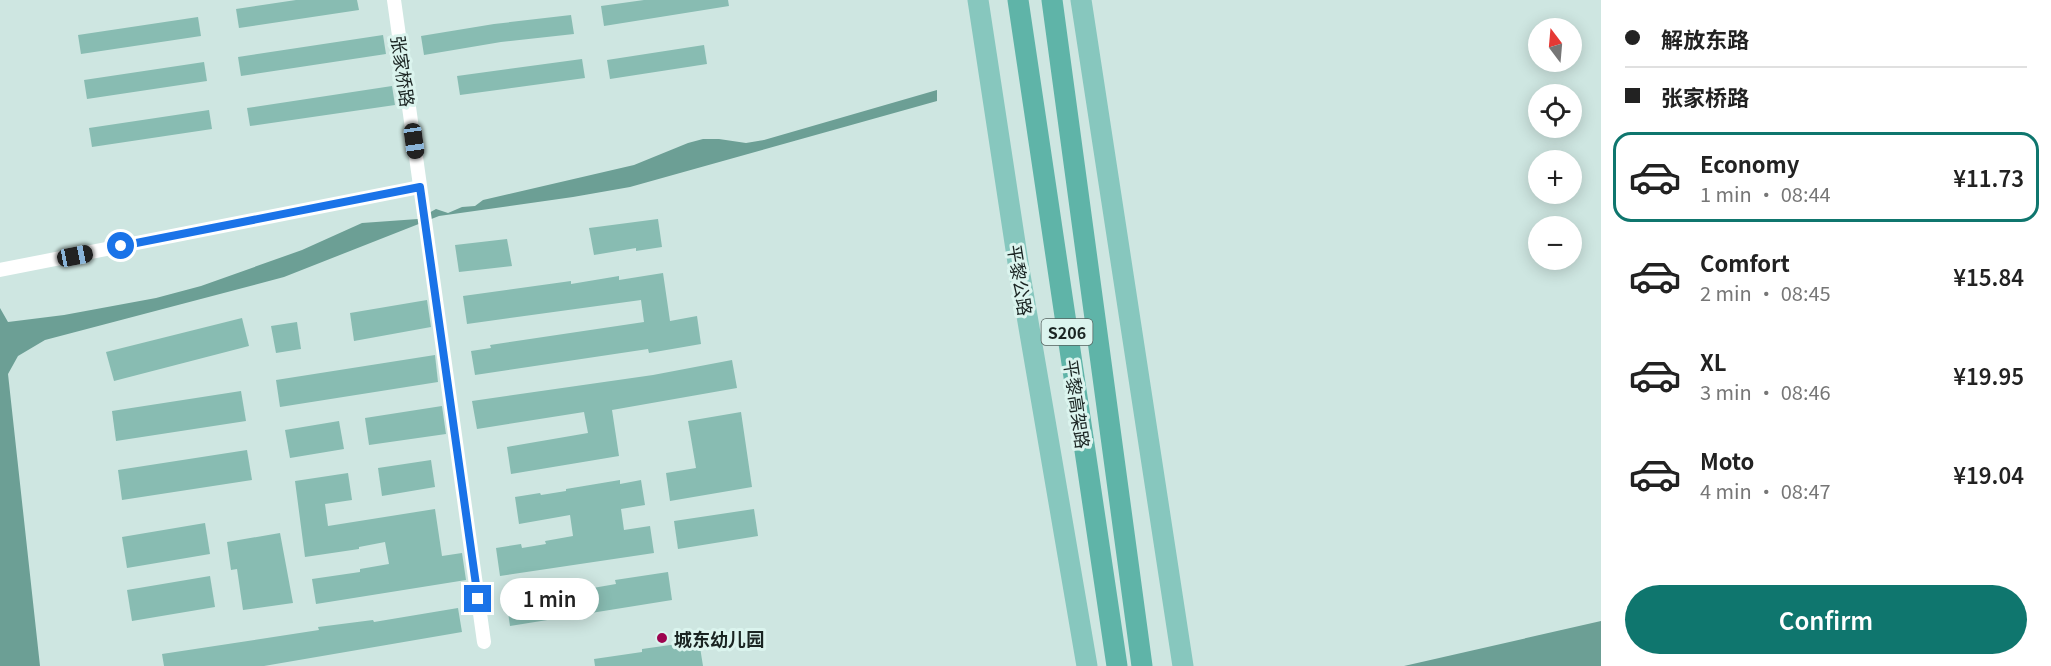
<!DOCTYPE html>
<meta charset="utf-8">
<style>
body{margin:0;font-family:Georgia,"Noto Sans SC",serif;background:#f6f6f6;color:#222;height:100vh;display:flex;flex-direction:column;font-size:22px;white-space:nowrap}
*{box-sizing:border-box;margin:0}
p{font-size:20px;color:#767676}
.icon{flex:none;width:33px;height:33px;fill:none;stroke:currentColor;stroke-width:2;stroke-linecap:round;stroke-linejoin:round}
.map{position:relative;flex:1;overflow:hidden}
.drawer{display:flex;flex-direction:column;background:#fff;width:450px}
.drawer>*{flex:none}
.hud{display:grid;align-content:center;height:132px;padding:0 24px;background:#fff}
.needle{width:39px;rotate:344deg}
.buttons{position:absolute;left:1528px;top:18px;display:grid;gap:12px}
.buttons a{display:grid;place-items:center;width:54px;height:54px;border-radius:50%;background:#fff;box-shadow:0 3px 15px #0003;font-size:30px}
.end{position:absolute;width:27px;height:27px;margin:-14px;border:8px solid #1a73e8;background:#fff;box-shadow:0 0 0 3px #fff}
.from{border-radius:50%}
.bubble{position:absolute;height:42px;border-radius:21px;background:#fff;box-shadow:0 3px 15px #0003;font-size:20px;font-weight:600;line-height:42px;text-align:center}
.car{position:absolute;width:18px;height:36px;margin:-18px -9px;border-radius:8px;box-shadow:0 0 4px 2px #0007;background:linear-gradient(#222 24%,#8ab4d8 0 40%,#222 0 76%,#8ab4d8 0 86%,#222 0)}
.hud b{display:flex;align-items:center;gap:21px;height:57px;font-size:22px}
.hud b+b{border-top:2px solid #e0e0e0}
.hud i{width:15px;height:15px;background:#222}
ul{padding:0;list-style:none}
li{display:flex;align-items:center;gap:18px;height:90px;margin:0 12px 9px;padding:0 12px;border:3px solid transparent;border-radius:18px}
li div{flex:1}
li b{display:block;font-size:22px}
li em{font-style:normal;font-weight:600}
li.selected{border-color:#0f766e}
li>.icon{width:54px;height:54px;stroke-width:1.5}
.button{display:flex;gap:12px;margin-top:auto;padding:12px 24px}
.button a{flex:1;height:69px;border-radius:36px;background:#0f766e;color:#fff;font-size:24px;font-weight:600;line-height:69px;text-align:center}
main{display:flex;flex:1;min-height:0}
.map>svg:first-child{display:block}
.water{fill:#6c9f95}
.building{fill:#88bcb2}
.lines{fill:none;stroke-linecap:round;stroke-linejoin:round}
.minor{stroke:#fff;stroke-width:14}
.primary{stroke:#87c7be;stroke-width:21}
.trunk{stroke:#5fb4a8;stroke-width:21}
.route{stroke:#1a73e8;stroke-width:8}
.poi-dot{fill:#9d044f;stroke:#dbf4ee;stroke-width:2}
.labels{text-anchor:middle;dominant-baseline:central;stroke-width:6;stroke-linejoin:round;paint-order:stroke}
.shield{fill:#dbf4ee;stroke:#54625f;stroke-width:1.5}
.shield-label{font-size:16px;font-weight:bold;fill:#1a2422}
.street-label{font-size:18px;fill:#1a2422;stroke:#dbf4ee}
.poi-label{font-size:18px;font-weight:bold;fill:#1a2422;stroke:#dbf4ee;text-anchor:start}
</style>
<main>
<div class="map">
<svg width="1601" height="666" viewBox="0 0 1601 666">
<rect width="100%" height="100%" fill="#cee6e1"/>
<g class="water">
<polygon points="937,90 937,101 630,187 573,197 439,216 284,277 45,340 18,356 8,374 40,666 0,666 0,308 8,322 64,315 156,298 201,286 302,250 362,223 418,219 436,209 448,213 462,207 475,206 483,200 634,165 688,143 703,139 719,139 746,143 764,140"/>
<polygon points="1601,621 1601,666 1404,666"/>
</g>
<g class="building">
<polygon points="296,0 357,0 359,10 239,28 236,9"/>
<polygon points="644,0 728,0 729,6 604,26 601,6"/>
<polygon points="571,15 574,34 501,42 424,55 421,36 494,24"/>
<polygon points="198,17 201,36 81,54 78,35"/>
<polygon points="383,35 386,54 241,76 238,57"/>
<polygon points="704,45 707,64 610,79 607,60"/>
<polygon points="582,59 585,78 460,95 457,76"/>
<polygon points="204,62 207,81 87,99 84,80"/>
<polygon points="392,86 395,105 250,126 247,108"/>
<polygon points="209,110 212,129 92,147 89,128"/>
<polygon points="658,219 662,247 636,251 636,248 594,255 589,228"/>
<polygon points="507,239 512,266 459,272 455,245"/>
<polygon points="663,273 670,321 697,316 701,344 649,353 648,349 475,375 471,351 491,348 490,345 644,322 641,300 467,324 463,296 571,281 571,284 619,276 619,280"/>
<polygon points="427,300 431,327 354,341 350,313"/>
<polygon points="242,318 249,346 114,381 106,352"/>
<polygon points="297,322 301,349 276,353 271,326"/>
<polygon points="435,355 438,382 280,407 276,380"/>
<polygon points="732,360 737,388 612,410 619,456 511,474 507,447 588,433 584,412 477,429 472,401 653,375"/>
<polygon points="241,391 246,421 116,441 112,411"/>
<polygon points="442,406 446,434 369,445 365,418"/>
<polygon points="741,412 752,487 670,501 666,473 696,468 688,421"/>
<polygon points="339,421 344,449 290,458 285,430"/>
<polygon points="247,450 252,480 122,500 118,470"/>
<polygon points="431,460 435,487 382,496 378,468"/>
<polygon points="348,473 352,500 325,504 328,526 435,509 442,556 462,553 466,580 316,604 312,579 360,572 360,569 389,564 385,542 359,547 359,549 305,557 295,481"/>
<polygon points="620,480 620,484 641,480 645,505 621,509 624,530 650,526 654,553 500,576 496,548 521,544 522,548 546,544 545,541 573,536 570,515 519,524 515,497 540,493 541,495 566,491 566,489"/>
<polygon points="754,509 758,536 678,549 674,521"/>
<polygon points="205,523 210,554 127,568 122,537"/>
<polygon points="280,533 293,603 243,610 237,569 231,570 227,542"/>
<polygon points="668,572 672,600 510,626 506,599 586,587 587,589 616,584 615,580"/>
<polygon points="210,576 215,607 132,621 127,590"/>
<polygon points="458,608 462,632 264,666 164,666 162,654 319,630 318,627 373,620 374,622"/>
<polygon points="699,641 703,666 595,666 594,659 642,652 642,649"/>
</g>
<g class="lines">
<g class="minor">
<polyline points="394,0 484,642"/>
<polyline points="0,270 420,187"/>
</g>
<g class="primary">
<polyline points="978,0 1019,269 1087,666"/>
<polyline points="1081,0 1183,666"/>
</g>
<g class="trunk">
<polyline points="1018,0 1117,666"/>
<polyline points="1052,0 1142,666"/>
</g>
</g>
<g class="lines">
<polyline class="route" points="121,246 420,187 478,599"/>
</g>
<circle class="poi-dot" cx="662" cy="638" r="6"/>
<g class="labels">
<rect class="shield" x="1041.5" y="319" width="51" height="26" rx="4.5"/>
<g class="shield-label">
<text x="1067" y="332">S206</text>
</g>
<g class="street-label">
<text transform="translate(404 71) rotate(82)">张家桥路</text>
<text transform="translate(1021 280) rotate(81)">平黎公路</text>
<text transform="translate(1078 404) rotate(82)">平黎高架路</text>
</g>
<g class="poi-label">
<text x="674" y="638">城东幼儿园</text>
</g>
</g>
</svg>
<div class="buttons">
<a><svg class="needle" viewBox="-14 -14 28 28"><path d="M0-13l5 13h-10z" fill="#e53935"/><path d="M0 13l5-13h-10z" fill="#767676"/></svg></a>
<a><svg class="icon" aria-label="locate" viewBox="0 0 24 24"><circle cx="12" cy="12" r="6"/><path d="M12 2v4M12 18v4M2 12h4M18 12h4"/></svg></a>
<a>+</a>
<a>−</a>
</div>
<i class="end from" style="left:121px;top:246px"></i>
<i class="end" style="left:478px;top:599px"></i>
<div class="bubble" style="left:500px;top:578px;width:99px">1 min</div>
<i class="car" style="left:414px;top:141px;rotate:172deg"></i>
<i class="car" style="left:75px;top:256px;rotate:79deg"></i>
</div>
<section class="drawer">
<div class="hud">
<b><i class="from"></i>解放东路</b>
<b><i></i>张家桥路</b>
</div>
<ul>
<li class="selected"><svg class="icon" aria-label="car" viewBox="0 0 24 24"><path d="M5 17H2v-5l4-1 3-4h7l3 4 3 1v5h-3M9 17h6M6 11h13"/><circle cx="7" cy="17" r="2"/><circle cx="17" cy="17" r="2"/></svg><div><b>Economy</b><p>1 min · 08:44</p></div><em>¥11.73</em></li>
<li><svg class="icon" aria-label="car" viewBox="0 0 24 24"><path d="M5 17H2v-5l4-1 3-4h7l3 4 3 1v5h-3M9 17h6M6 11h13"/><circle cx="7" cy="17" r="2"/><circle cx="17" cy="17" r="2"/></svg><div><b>Comfort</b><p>2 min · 08:45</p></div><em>¥15.84</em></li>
<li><svg class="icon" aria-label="car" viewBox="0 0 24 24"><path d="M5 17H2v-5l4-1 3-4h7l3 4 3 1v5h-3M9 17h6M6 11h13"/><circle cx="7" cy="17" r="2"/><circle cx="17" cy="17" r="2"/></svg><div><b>XL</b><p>3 min · 08:46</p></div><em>¥19.95</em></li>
<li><svg class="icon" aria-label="car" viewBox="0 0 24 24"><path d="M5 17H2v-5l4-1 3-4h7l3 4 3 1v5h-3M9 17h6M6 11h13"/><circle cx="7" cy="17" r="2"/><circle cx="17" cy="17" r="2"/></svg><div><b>Moto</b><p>4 min · 08:47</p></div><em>¥19.04</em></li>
</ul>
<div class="button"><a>Confirm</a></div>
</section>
</main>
